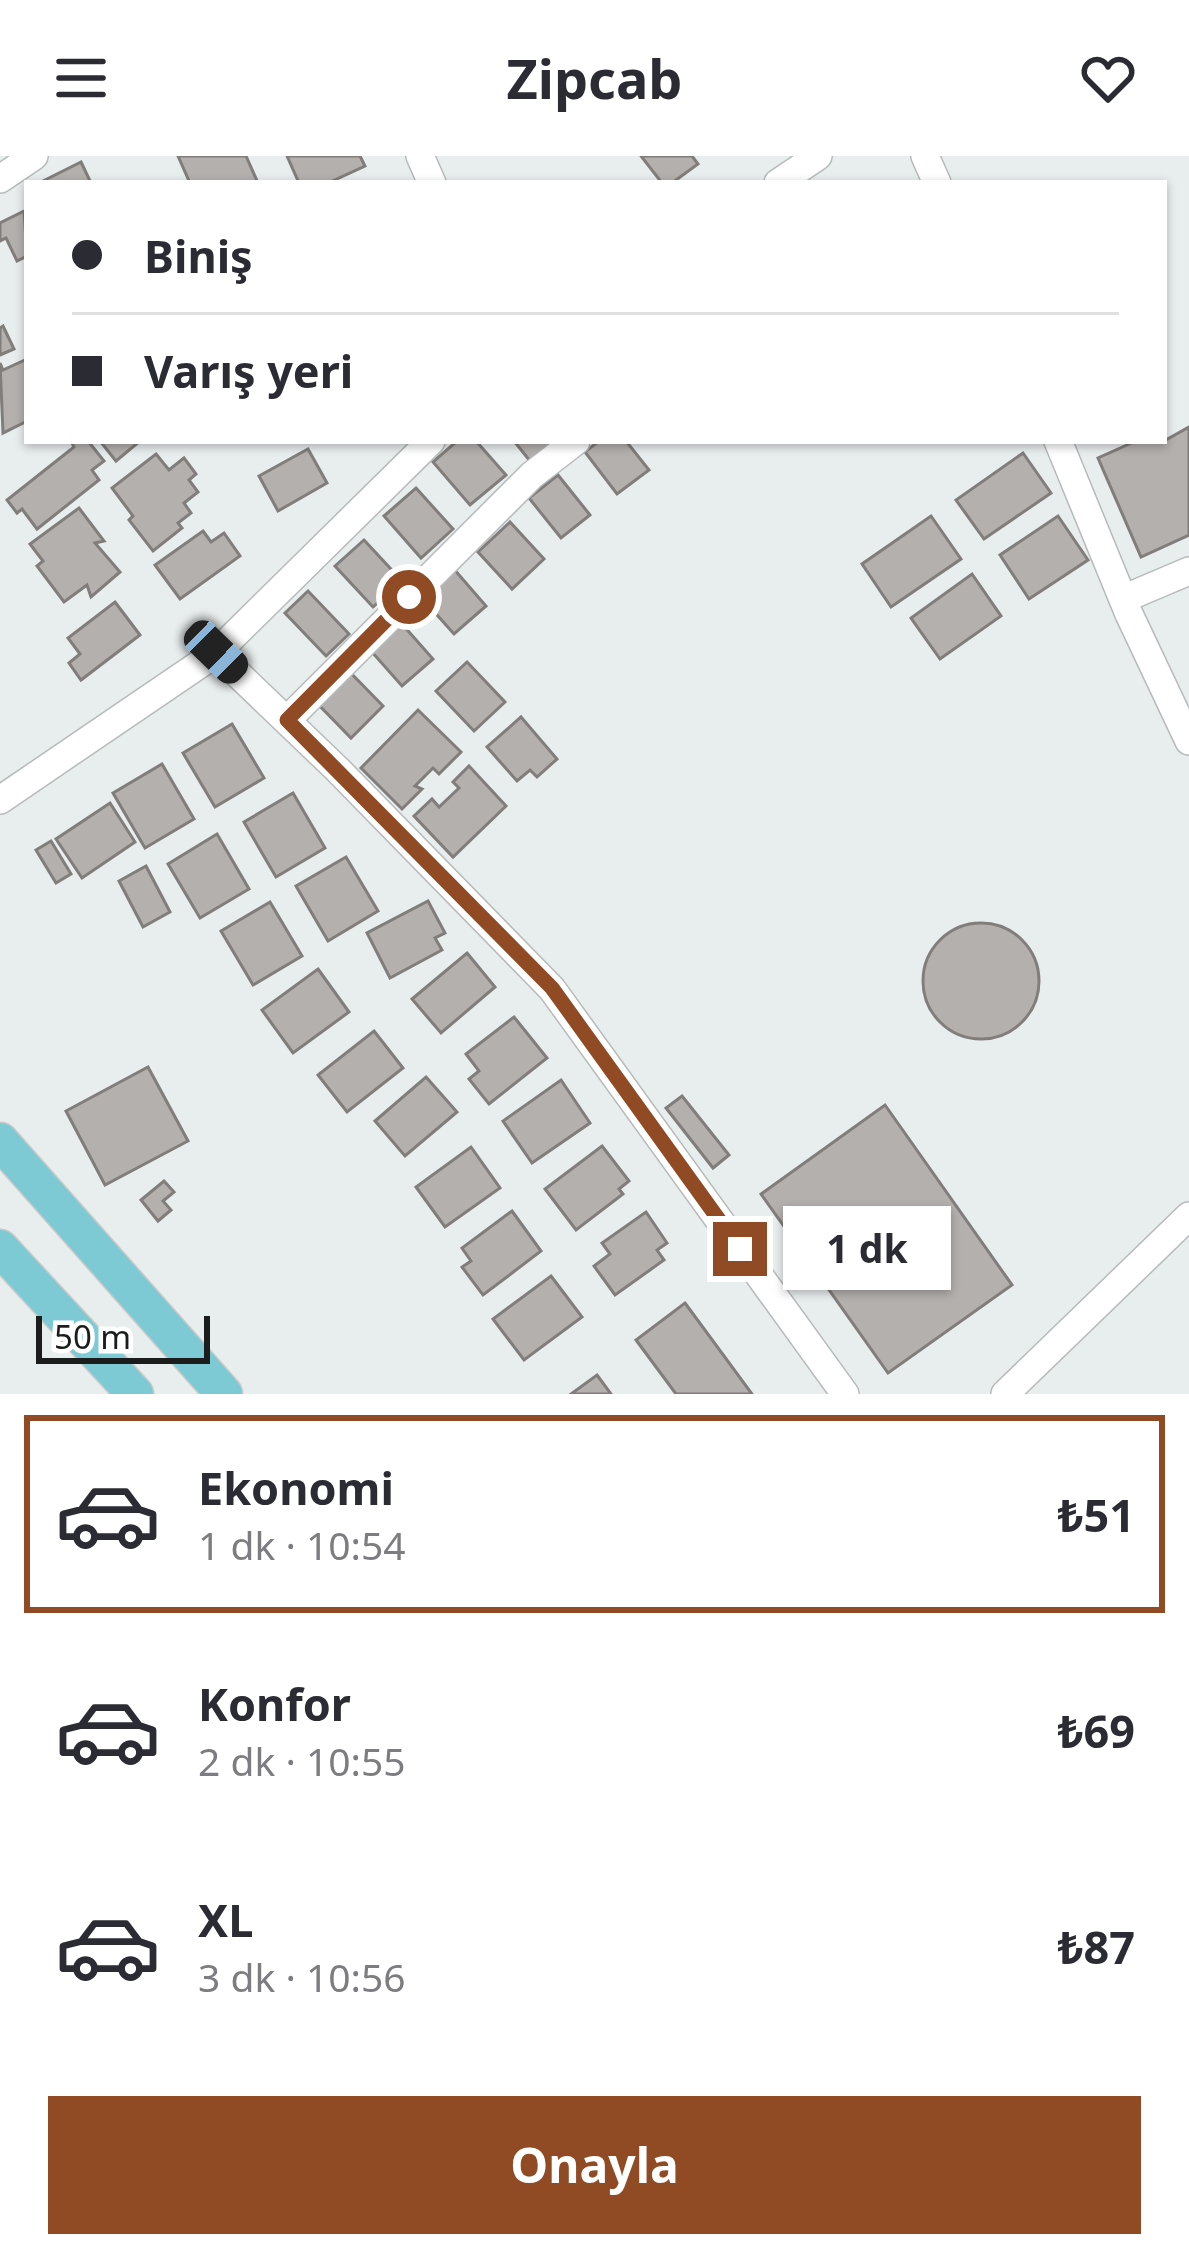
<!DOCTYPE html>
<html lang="tr">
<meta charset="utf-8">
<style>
body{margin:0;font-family:"Noto Sans",sans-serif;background:#f7f7f7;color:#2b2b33;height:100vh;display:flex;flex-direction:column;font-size:45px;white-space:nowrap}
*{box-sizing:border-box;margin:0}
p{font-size:39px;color:#7c7c81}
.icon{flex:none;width:66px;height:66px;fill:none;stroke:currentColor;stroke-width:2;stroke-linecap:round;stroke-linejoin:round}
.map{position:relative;height:1238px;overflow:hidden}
.panel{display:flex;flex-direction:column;background:#fff;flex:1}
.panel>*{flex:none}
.guide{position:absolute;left:24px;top:24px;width:1143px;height:264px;border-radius:0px;box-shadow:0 3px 9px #0004;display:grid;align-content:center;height:264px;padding:0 48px;background:#fff}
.scale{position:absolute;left:36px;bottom:30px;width:174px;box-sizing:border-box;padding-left:12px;border:6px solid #1b1d1d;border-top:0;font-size:33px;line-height:42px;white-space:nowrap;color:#1b1d1d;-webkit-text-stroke:9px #fff;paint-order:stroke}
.end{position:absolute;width:54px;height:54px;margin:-27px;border:15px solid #904a24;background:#fff;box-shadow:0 0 0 6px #fff}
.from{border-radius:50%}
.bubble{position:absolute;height:84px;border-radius:0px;background:#fff;box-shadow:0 3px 9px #0004;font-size:39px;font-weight:700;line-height:84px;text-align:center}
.car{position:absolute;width:36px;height:72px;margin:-36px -18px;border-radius:15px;box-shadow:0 0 9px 3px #0007;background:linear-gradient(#222 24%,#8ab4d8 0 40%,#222 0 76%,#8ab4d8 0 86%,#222 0)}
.guide b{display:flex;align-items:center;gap:42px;height:114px;font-size:45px}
.guide b+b{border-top:3px solid #e1e1e2}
.guide i{width:30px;height:30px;background:#2b2b33}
ul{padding:21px 0 0;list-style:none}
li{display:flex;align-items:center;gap:36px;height:198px;margin:0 24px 18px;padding:0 24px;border:6px solid transparent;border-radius:0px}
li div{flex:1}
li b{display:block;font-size:45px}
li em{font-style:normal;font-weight:700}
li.active{border-color:#904a24}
li>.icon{width:108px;height:108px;stroke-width:1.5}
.primary-button{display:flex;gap:24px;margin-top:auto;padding:24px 48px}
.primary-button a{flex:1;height:138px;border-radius:0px;background:#904a24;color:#fff;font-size:48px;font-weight:700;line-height:138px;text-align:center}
header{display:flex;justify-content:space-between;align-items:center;height:156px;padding:0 48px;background:#fff;font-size:54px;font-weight:700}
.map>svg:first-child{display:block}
.building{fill:#b4b0ae;stroke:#817d7b;stroke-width:3}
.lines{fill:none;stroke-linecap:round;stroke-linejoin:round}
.minor-casing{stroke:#b6babb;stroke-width:30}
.major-casing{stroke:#c8c9c9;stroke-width:39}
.minor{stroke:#fff;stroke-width:27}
.major{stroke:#7dcad4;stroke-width:36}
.route{stroke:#904a24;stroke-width:15}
</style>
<header><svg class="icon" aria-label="menu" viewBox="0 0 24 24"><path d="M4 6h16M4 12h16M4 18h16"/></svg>Zipcab<svg class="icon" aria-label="heart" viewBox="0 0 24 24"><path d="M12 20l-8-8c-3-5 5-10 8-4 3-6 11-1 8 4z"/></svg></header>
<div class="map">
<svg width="1189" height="1238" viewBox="0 0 1189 1238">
<rect width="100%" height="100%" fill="#e8eded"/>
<g class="building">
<polygon points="178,0 246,0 258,27 185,27 189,25"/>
<polygon points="287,0 360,0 365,10 328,27 299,27"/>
<polygon points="641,0 692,0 698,8 672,27 662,27"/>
<polygon points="81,6 91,27 39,27"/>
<polygon points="24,55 27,100 17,105 6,82 0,85 0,67"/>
<polygon points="3,170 14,193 0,199 0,172"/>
<polygon points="27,203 27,265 3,277 0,207 3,214"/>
<polygon points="1189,271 1189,379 1141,401 1098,302 1136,285 1164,285"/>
<polygon points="88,285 104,305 92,314 99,324 37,373 22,353 17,357 7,344 74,291 71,285"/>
<polygon points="100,285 140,285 116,305"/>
<polygon points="457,285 476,285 506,319 470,349 433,306"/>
<polygon points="514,285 554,285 530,305"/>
<polygon points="599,285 626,285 649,314 617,338 585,296"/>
<polygon points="308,293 327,327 278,355 259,320"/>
<polygon points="1023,297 1051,337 984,383 956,344"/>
<polygon points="156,298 169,314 184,302 196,318 189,324 198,336 184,347 191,357 178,367 182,372 153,395 129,364 133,360 112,332"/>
<polygon points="558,319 590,359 561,382 529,342"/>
<polygon points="416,332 453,373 421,402 384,360"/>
<polygon points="79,352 104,385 95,387 120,416 91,441 87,429 64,446 37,410 43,405 30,388"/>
<polygon points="931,360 961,403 891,451 862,408"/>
<polygon points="1058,360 1088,404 1029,443 1000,399"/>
<polygon points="510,366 544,403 512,433 478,396"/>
<polygon points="203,375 211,386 224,377 240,400 180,443 155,409"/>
<polygon points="364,384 402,425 373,451 335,410"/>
<polygon points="453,412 486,450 454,478 421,441"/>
<polygon points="972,418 1001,460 940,503 911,462"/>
<polygon points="308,435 349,478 326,500 285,457"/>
<polygon points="115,446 140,479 81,524 69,507 80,498 68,482"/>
<polygon points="402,468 433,503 402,530 371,495"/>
<polygon points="467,506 505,546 474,575 436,535"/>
<polygon points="343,509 383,550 351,582 311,541"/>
<polygon points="418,554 461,596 439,618 433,612 415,630 422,633 402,653 361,612"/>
<polygon points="521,561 557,603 537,621 530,614 517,625 487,591"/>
<polygon points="232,568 264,622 215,651 183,597"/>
<polygon points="162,608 194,663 145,692 113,637"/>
<polygon points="469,610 506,650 453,701 414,660 432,643 439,651 459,632 453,626"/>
<polygon points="293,637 325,692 276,721 244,666"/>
<polygon points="110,647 135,686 82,722 56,683"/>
<polygon points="217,678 249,733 200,762 168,708"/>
<polygon points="51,685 71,718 56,727 36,694"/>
<polygon points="346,701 378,755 328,785 296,730"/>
<polygon points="146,710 170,756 143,771 119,725"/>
<polygon points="428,745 445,777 435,782 442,794 390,822 367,777"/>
<polygon points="270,746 302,800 253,829 221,775"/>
<circle cx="981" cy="825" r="58"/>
<polygon points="467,797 495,831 441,877 412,843"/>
<polygon points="318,813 349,856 293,897 262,854"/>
<polygon points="514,861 547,902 489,948 469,923 479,915 466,898"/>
<polygon points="374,875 403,912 347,956 318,919"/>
<polygon points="148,911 188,985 105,1029 66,955"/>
<polygon points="426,921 457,956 405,1000 375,965"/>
<polygon points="561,924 590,967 532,1007 503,965"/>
<polygon points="682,940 729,999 713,1012 666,952"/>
<polygon points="885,949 1012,1129 888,1217 761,1038"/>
<polygon points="602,990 629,1025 619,1033 623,1038 576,1074 545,1033"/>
<polygon points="471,991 500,1032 445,1071 416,1031"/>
<polygon points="164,1025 174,1036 163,1045 171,1054 158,1065 141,1044"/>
<polygon points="512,1055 541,1095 483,1139 462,1111 471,1105 462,1092"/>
<polygon points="646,1056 667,1087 657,1094 664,1104 615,1139 594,1110 610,1098 602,1087"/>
<polygon points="551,1120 582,1161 524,1204 493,1163"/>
<polygon points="685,1147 752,1238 676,1238 636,1184"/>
<polygon points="597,1219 611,1238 571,1238"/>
</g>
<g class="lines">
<defs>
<g id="minor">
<polyline points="420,0 432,27"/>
<polyline points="925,0 937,27"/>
<polyline points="0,23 34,0"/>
<polyline points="778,27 818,0"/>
<polyline points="1058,285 1129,458 1189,585"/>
<polyline points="1123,443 1189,415"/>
<polyline points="216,497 431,285"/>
<polyline points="287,564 532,319 576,285"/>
<polyline points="0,644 216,497 337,613 552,833 845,1238"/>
<polyline points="1005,1238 1189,1060"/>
</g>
<g id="major">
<polyline points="0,985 224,1238"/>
<polyline points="0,1092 135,1238"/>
</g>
</defs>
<use href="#minor" class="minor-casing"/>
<use href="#major" class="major-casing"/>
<use href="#minor" class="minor"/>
<use href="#major" class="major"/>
</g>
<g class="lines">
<polyline class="route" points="409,441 287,564 552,832 740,1093"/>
</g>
</svg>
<div class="scale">50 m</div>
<i class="end from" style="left:409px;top:441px"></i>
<i class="end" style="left:740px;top:1093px"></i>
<div class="bubble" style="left:783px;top:1050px;width:168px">1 dk</div>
<i class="car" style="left:216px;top:496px;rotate:134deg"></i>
<div class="guide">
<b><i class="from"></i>Biniş</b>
<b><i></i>Varış yeri</b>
</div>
</div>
<section class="panel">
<ul>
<li class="active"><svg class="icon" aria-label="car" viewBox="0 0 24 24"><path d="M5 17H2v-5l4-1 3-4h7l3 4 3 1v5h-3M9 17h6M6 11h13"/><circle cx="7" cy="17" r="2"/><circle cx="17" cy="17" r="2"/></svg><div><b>Ekonomi</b><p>1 dk · 10:54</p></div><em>₺51</em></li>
<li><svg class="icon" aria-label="car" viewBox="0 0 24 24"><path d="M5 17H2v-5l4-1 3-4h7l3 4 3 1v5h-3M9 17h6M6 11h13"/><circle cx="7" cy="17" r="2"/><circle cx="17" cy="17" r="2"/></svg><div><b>Konfor</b><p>2 dk · 10:55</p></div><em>₺69</em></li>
<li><svg class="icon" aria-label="car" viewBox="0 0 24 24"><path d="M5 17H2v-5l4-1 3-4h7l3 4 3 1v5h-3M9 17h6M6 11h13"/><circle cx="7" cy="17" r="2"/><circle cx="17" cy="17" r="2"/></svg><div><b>XL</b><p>3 dk · 10:56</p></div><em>₺87</em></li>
</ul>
<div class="primary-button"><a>Onayla</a></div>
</section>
